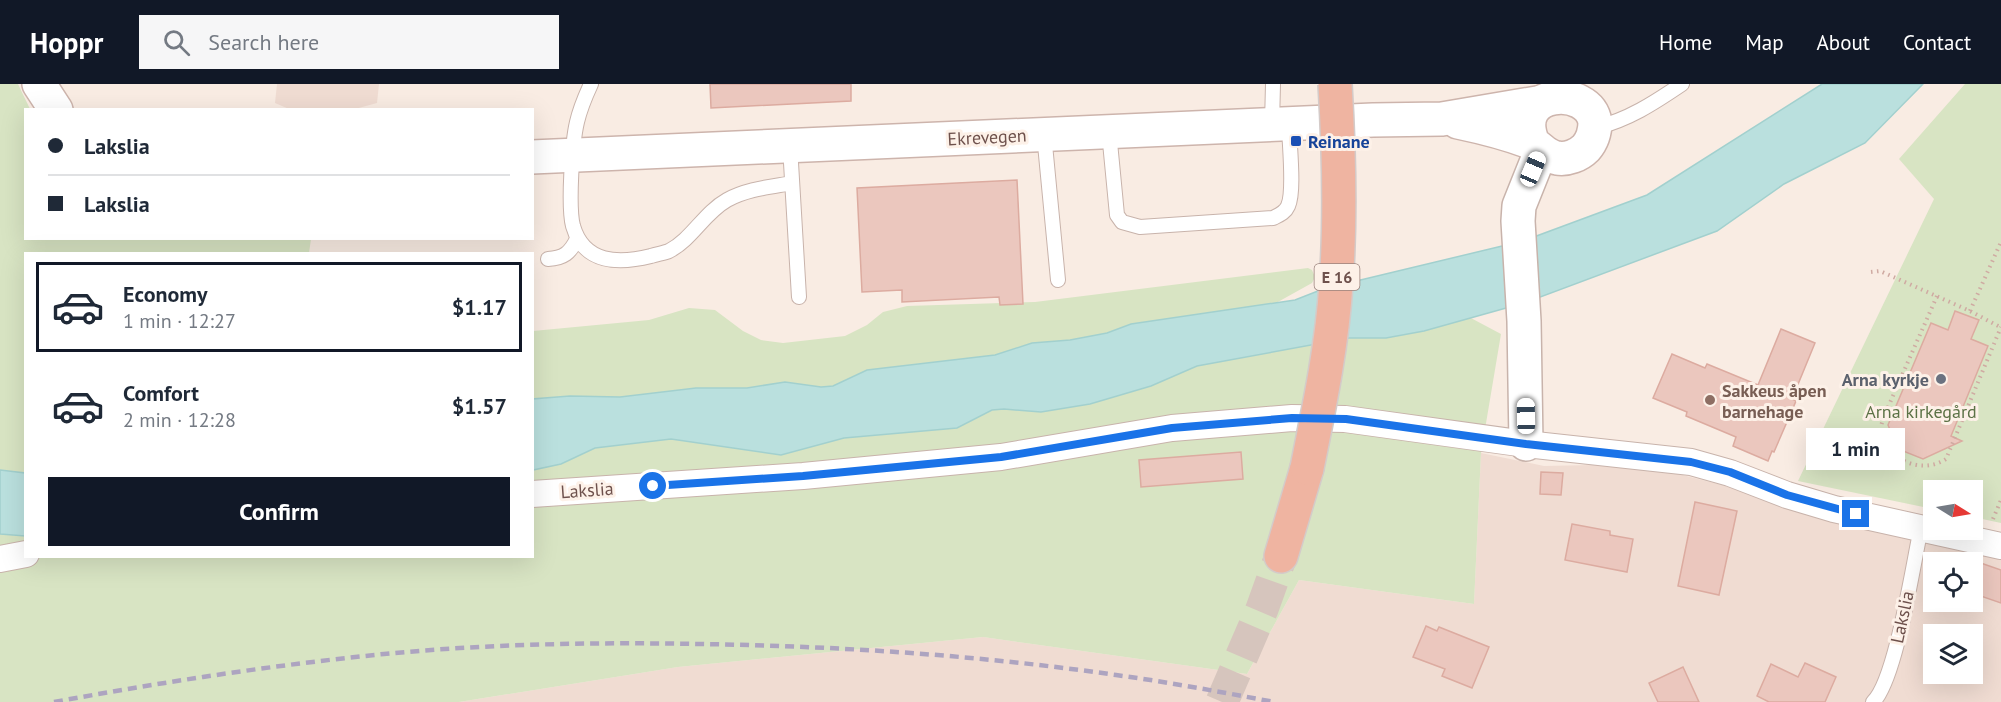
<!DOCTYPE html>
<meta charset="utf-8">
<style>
body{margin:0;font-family:"PT Sans",sans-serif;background:#f6f6f7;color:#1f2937;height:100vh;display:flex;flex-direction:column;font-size:22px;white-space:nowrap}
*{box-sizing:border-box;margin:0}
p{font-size:20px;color:#747a83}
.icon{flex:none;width:33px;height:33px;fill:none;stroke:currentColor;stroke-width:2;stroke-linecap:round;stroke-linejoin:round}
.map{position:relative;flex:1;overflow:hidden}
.panel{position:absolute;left:24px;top:168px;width:510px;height:306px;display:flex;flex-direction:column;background:#fff;border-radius:0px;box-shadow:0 6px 24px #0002}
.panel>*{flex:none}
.banner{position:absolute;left:24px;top:24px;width:510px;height:132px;border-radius:0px;box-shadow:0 6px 24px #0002;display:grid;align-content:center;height:132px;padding:0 24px;background:#fff}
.needle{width:39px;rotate:101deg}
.fabs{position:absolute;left:1923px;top:396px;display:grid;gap:12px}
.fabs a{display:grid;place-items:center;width:60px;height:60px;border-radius:0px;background:#fff;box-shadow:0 6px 24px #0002;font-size:30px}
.end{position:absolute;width:27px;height:27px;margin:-14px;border:8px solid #1a73e8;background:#fff;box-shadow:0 0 0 3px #fff}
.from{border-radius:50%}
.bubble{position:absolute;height:42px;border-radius:0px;background:#fff;box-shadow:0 6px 24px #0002;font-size:20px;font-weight:700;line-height:42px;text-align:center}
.car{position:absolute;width:18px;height:36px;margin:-18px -9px;border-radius:8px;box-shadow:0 0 4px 2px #0007;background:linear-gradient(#fff 24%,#345 0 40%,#fff 0 76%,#345 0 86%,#fff 0)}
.banner b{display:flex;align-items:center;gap:21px;height:57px;font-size:22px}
.banner b+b{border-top:2px solid #e0e1e3}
.banner i{width:15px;height:15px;background:#1f2937}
ul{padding:10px 0 0;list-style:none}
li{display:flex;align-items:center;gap:18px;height:90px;margin:0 12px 9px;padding:0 12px;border:3px solid transparent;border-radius:0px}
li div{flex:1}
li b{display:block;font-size:22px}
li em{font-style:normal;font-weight:700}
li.current{border-color:#111827}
li>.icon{width:54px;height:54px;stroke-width:1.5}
.cta{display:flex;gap:12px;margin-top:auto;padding:12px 24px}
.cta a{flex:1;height:69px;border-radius:0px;background:#111827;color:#fff;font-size:24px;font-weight:700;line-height:69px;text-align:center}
header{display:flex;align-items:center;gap:36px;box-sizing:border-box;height:84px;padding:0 30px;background:#111827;color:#fff}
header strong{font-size:28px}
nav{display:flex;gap:33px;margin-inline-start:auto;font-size:21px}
.search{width:420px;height:54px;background:#f6f6f7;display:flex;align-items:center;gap:15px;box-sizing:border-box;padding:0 21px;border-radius:0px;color:#747a83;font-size:22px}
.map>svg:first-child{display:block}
.residential{fill:#f0dcd2;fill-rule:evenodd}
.green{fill:#d8e4c3}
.water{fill:#bae0de;stroke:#a2d0ce;stroke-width:1.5}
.building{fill:#ebc7be;stroke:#dcaba0;stroke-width:1.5}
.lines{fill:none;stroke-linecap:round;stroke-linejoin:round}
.trunk-tunnel{stroke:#d6c5bd;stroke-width:33;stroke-dasharray:33 16;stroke-linecap:butt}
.service-casing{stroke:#c8b3ab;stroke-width:16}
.minor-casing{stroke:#c8b3ab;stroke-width:28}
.tertiary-casing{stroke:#c8b3ab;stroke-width:36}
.secondary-casing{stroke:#cdb4ac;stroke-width:36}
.trunk-casing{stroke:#d4cbc9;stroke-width:36}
.path{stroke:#cfaaa2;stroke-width:4;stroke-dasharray:1.5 4.5;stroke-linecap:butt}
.service{stroke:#fff;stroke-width:14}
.minor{stroke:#fff;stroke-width:26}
.tertiary{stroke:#fff;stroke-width:33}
.secondary{stroke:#fff;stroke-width:33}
.trunk{stroke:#efb4a1;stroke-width:33}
.rail{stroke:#ada4c0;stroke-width:4.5;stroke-dasharray:9 6;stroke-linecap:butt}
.trunk-bridge-casing{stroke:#d4cbc9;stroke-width:36;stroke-linecap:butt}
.trunk-bridge{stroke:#efb4a1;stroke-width:33}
.route{stroke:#1a73e8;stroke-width:8}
.transit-dot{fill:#1a4fb4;stroke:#fdf1e8;stroke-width:2}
.worship-dot{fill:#6b7280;stroke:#fdf1e8;stroke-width:2}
.education-dot{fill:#8d6e63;stroke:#fdf1e8;stroke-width:2}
.labels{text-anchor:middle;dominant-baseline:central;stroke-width:6;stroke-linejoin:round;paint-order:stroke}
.shield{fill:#fdf1e8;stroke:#99817b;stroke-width:1.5}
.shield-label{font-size:16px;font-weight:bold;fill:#6e514c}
.street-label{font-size:18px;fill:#6e514c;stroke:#fdf1e8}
.transit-label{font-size:18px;font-weight:bold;fill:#164399;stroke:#fdf1e8;text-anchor:start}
.worship-label{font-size:18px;font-weight:bold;fill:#5b616d;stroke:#fdf1e8;text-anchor:end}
.education-label{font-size:18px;font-weight:bold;fill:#785e54;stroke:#fdf1e8;text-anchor:start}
.park-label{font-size:18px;fill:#5c7246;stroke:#fdf1e8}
</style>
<header>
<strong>Hoppr</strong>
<div class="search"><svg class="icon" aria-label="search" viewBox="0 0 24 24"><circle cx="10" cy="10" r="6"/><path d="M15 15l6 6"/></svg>Search here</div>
<nav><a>Home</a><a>Map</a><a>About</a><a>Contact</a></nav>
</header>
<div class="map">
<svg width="2001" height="618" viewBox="0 0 2001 618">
<rect width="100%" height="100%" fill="#f9ece3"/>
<g class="residential">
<polygon points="277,0 379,0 377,19 355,25 289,25 275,19"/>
<path d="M1481,369l63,13 95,-2 362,92v146h-1542l219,-35 305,-30 264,37 52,-94 175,24zM1934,478h38v40h-38zM1934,550h38v40h-38z"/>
</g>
<g class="green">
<polygon points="0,0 18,0 30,25 26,26 26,154 311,155 309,169 26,170 25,389 0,386"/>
<polygon points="1965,0 2001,0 2001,439 1973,433 1972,406 1934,406 1933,425 1798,397 1934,115 1899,75"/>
<polygon points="1308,184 1312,186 1315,193 1312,199 1276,219 1131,240 1107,249 1070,256 1032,259 995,271 867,286 833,302 821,303 785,298 747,304 696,304 620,313 570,312 533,315 533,247 649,236 689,224 715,226 743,247 761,256 783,259 845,252 867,241 883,228 907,222 1035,218"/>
<polygon points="1469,233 1501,250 1481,369 1474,520 1299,496 1247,590 983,553 678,583 459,618 0,618 0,450 25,452 26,472 532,472 533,386 561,380 595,364 671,355 781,371 844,354 957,344 992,326 1004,325 1041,328 1090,320 1151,302 1197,282 1349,254 1386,254 1424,247"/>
</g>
<g class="water">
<polygon points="1822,0 1923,0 1865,59 1784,100 1717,147 1524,219 1424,247 1386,254 1349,254 1197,282 1151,302 1090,320 1041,328 1004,325 992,326 957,344 844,354 781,371 671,355 595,364 561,380 533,386 532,315 570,312 620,313 696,304 747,304 785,298 821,303 833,302 867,286 995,271 1032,259 1070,256 1107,249 1131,240 1295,216 1323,205 1523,157 1647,111"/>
<polygon points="0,386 25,389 25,452 0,450"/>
</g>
<g class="building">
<polygon points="710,0 851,0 851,17 711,24"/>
<polygon points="1017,96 1023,220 1000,221 999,213 902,218 902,206 862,208 857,104"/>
<polygon points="1955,227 1979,236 1971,255 1988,262 1951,352 1962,357 1923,375 1898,365 1888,341 1931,239 1948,246"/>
<polygon points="1781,245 1815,259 1792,315 1796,317 1774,368 1772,367 1768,377 1733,362 1736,353 1686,332 1687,328 1653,314 1672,270 1705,284 1707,280 1758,301"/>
<polygon points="1241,368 1243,395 1141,403 1139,376"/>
<polygon points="1541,388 1563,389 1561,411 1540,410"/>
<polygon points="1695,418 1737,427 1719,511 1678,502"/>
<polygon points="1572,440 1610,447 1610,451 1633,455 1627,488 1565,476"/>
<polygon points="1972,476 2001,486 2001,519 1972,509"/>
<polygon points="1426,542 1437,547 1439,543 1489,563 1472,604 1442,592 1445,585 1413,573"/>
<polygon points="1805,579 1836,593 1825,618 1769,618 1757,612 1771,580 1798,593"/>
<polygon points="1683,583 1699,618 1658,618 1649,599"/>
</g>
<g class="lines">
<polyline class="trunk-tunnel" points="1222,618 1262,525 1281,472"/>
<defs>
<g id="service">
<path d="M591,0c-6,13 -11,25 -14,38 -5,21 -9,85 -4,104 11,38 46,38 78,30 6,-2 13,-3 18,-5 23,-12 35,-38 58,-51 20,-11 43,-13 65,-17"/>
<polyline points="1272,40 1273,0"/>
<path d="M1595,44c33,-8 59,-25 87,-44"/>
<path d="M1109,48l8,83 5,7 18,5 133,-9c6,-3 12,-5 15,-12 7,-15 1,-63 1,-82"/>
<polyline points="1044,50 1058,196"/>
<polyline points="790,62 799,213"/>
<path d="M548,175c16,-1 22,-6 29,-20"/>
<path d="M1873,618c23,-22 40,-138 48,-174"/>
</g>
<g id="minor">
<polyline points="532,410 803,392 1001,373 1172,344 1292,334 1345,335 1526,360 1691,378 1730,389 1787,411 1834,425 2001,462"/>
<polyline points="0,475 26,470"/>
</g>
<polyline id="tertiary" points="1526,360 1524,237 1518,137 1519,122 1541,67"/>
<g id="secondary">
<polyline points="39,0 56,26"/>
<path d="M1458,38c24,5 48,11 72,20 10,4 14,14 27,16 10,2 22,-3 29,-10 6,-7 9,-17 9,-26 -6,-38 -85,-33 -62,21"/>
<polyline points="532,73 1373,36 1442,35 1537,19"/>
</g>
<polyline id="trunk" points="1281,472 1307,384"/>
</defs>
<use href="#service" class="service-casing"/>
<use href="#minor" class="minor-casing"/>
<use href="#tertiary" class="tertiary-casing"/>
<use href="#secondary" class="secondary-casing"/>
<use href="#trunk" class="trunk-casing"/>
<g class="path">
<polyline points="1871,188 1880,187 1970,227 2000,243"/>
<path d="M1937,212l-52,118c-2,6 -5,12 -4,18 5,28 41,43 65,27l55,-132"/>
<polyline points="1970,227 2001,158"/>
<polyline points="1993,435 2001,416"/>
</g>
<use href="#service" class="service"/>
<use href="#minor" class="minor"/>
<use href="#tertiary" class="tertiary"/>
<use href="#secondary" class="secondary"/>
<use href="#trunk" class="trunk"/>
<path class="rail" d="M54,618c109,-20 220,-37 330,-48 104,-10 209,-12 314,-10 139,2 279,11 418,31 52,7 105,17 158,27"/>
<defs>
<path id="trunk-bridge" d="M1307,384c12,-60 25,-122 29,-184 5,-67 3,-133 -1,-200"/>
</defs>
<use href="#trunk-bridge" class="trunk-bridge-casing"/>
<use href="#trunk-bridge" class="trunk-bridge"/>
</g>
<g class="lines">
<polyline class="route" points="653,402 803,392 1001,373 1172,344 1292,334 1346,335 1526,360 1691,378 1730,388 1787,411 1856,430"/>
</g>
<rect class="transit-dot" x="1290" y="51" width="12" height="12" rx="3"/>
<circle class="worship-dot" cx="1941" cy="295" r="6"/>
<circle class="education-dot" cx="1710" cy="316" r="6"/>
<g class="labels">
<rect class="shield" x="1314.5" y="180" width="45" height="26" rx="4.5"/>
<g class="shield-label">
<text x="1337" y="193">E 16</text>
</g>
<g class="street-label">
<text transform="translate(987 53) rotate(-3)">Ekrevegen</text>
<text transform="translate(587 406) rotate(-4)">Lakslia</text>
<text transform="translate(1902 533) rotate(-78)">Lakslia</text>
</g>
<g class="transit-label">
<text x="1308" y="57">Reinane</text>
</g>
<g class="worship-label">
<text x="1929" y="295">Arna kyrkje</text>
</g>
<g class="education-label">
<text x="1722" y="306">Sakkeus åpen<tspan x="1722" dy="21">barnehage</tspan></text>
</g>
<g class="park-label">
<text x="1921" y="327">Arna kirkegård</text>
</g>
</g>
</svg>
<div class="fabs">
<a><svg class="needle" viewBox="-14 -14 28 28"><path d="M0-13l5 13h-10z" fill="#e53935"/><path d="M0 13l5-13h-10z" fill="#747a83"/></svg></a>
<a><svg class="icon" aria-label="locate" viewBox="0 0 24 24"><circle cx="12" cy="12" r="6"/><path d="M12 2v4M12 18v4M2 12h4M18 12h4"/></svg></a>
<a><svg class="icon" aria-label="layers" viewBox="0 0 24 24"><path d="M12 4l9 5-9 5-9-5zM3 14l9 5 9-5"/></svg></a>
</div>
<i class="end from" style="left:653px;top:402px"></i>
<i class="end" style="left:1856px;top:430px"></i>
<div class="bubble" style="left:1806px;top:344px;width:99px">1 min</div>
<i class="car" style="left:1533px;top:85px;rotate:23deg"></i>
<i class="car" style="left:1526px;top:332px;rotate:359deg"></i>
<div class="banner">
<b><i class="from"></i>Lakslia</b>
<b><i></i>Lakslia</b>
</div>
<section class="panel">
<ul>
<li class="current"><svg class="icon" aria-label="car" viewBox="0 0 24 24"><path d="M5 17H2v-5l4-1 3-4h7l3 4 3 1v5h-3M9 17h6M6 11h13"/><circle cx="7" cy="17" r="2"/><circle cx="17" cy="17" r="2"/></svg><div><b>Economy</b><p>1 min · 12:27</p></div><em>$1.17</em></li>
<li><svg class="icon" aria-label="car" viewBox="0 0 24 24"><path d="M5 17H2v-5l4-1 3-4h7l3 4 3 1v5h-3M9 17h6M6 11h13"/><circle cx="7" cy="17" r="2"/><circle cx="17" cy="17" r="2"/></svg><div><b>Comfort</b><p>2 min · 12:28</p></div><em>$1.57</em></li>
</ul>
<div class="cta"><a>Confirm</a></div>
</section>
</div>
